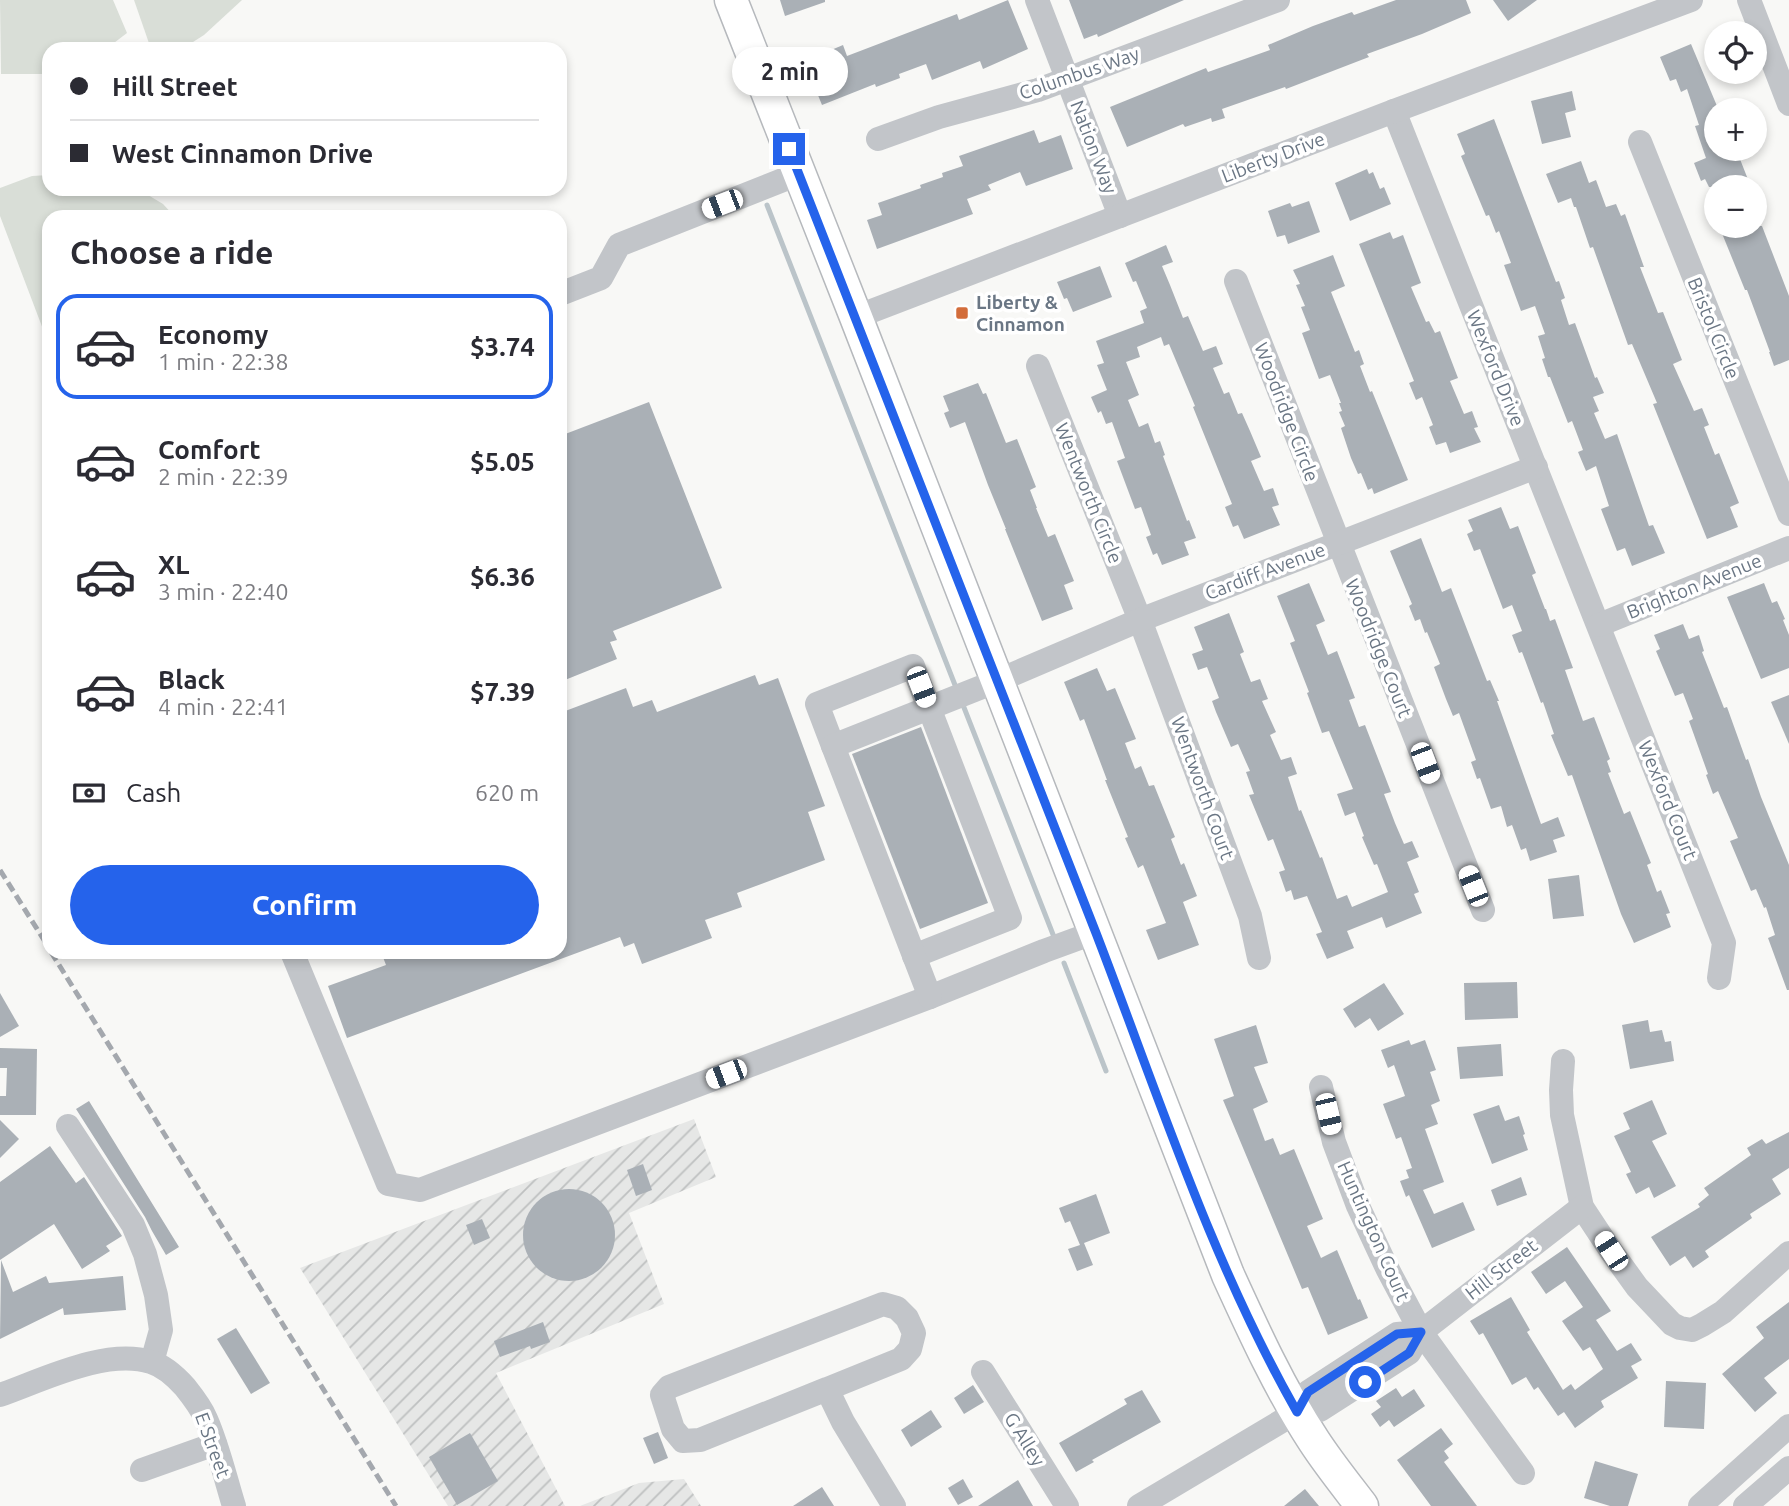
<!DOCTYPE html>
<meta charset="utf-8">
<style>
body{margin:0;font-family:Ubuntu,sans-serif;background:#f7f7f7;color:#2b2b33;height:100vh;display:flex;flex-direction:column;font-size:26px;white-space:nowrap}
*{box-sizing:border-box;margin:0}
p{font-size:23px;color:#7c7c81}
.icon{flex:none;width:38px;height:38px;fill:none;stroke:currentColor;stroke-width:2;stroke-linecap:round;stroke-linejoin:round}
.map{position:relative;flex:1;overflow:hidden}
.sheet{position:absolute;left:42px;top:210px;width:525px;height:749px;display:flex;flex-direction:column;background:#fff;border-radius:21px;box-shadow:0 4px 10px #0003}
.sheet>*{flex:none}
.banner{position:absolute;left:42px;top:42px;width:525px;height:154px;border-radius:21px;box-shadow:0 4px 10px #0003;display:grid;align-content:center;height:154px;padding:0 28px;background:#fff}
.tools{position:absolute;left:1704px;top:21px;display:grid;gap:14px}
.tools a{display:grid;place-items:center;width:63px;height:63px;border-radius:50%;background:#fff;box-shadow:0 4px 10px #0003;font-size:35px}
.end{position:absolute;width:32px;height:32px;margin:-16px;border:9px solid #2563eb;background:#fff;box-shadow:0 0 0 4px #fff}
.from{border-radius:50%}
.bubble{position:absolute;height:49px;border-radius:24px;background:#fff;box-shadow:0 4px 10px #0003;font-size:23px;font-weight:700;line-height:49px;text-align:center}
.car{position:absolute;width:21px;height:42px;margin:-21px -10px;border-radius:9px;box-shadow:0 0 5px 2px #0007;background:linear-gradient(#fff 24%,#345 0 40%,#fff 0 76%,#345 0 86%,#fff 0)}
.banner b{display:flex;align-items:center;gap:24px;height:66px;font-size:26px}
.banner b+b{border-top:2px solid #e1e1e2}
.banner i{width:18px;height:18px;background:#2b2b33}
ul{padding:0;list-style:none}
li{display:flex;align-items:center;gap:21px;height:105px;margin:0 14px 10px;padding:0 14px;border:4px solid transparent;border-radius:21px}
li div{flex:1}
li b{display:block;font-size:26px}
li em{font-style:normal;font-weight:700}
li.on{border-color:#2563eb}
li>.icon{width:63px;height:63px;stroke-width:1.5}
h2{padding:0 28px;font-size:32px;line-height:84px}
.pay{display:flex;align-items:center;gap:18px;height:77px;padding:0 28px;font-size:26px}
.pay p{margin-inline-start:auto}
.action{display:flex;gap:14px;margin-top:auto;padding:14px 28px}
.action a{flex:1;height:80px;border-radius:42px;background:#2563eb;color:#fff;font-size:28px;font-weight:700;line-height:80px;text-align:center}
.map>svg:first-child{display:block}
.industrial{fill:url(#industrial-furrows)}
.pitch{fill:#d9ded7}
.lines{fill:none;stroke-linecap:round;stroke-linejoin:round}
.stream{stroke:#bbc4c9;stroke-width:5}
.building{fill:#aab0b6}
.major-casing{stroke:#b6b9bd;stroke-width:35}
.minor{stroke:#c2c5c9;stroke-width:24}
.major{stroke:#fff;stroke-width:32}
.rail{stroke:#a4a8ae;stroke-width:5;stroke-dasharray:10 5;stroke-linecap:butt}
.route{stroke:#2563eb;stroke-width:9}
.poi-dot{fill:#d36d3b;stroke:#fff;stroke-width:2.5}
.labels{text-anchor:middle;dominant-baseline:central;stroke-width:7;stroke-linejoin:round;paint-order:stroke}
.street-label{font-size:19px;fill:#6a7684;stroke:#fff}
.poi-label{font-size:19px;font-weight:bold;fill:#6a7684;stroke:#fff;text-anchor:start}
</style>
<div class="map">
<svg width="1789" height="1506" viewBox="0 0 1789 1506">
<defs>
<pattern id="industrial-furrows" width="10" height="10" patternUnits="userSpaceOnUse" patternTransform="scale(1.75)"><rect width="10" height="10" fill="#e6e7e6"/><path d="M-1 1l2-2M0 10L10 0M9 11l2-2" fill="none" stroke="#bec0c0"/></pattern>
</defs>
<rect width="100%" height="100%" fill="#f8f8f6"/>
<g class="industrial">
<polygon points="694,1119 716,1177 629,1213 664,1304 496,1373 565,1506 448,1506 300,1268"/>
<polygon points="684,1479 701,1506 580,1506 639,1483"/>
</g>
<g class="pitch">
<polygon points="0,0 113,0 127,33 106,49 49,49 49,72 42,74 1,74"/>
<polygon points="134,0 242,0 204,35 182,49 151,49"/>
<polygon points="49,175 49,189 138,189 163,204 175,217 49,217 49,345 0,216 0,188 32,176"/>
</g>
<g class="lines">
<g class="stream">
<polyline points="767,205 955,685"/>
<polyline points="963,705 1054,937"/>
<polyline points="1064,963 1106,1071"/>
</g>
</g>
<g class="building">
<polygon points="780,0 825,0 825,2 785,16"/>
<polygon points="1008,0 1028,49 983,69 980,61 932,80 926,64 899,74 900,78 876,87 875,84 822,105 801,54 814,49 817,56 843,45 847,56 957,14 959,20"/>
<polygon points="1069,0 1184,0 1098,37 1097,34 1084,39"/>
<polygon points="1396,0 1466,0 1471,13 1422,34 1367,54 1369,57 1286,89 1285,87 1222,109 1225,118 1212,122 1211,118 1185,127 1183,124 1127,147 1110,107 1206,68 1208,72 1270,50 1268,45 1313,26 1352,12 1354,15"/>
<polygon points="1493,0 1537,0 1508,21"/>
<polygon points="1691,44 1717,106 1717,149 1736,149 1749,182 1735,187 1709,187 1705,179 1701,181 1694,163 1706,158 1695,126 1699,125 1687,89 1681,92 1676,79 1670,81 1660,57"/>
<polygon points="1572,91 1576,110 1565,113 1571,137 1542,144 1531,101"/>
<polygon points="1494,119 1556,282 1559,281 1565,298 1561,300 1569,325 1575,323 1595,378 1597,377 1604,393 1593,397 1599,411 1594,413 1605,439 1617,434 1649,526 1653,525 1665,553 1632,566 1625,548 1617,551 1601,509 1609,506 1596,466 1586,471 1578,452 1583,450 1572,421 1568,423 1550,377 1548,377 1542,359 1545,358 1538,336 1545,334 1535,306 1521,311 1504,265 1511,263 1499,231 1496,233 1489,215 1486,216 1461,156 1465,154 1457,134"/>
<polygon points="1034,130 1039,143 1061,135 1073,169 1026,186 1020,172 988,185 991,190 967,199 973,214 877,249 867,220 882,215 878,203 921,188 920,185 943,177 942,173 963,166 959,156"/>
<polygon points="1581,161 1589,183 1596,180 1606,207 1616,204 1621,216 1625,214 1644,267 1640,267 1658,313 1663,312 1682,360 1673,364 1694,411 1702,408 1709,425 1704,427 1715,455 1719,453 1739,503 1730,507 1738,527 1707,539 1653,404 1657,403 1632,344 1628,345 1593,247 1590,248 1576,207 1574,207 1571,198 1558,203 1546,174"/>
<polygon points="1367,169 1369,174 1373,172 1380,189 1384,187 1391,204 1350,221 1335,183"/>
<polygon points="1309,201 1320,232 1288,244 1285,235 1277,237 1268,211 1290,203 1292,207"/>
<polygon points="1719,226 1762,226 1789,296 1789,360 1774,366 1769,352 1770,352 1747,290 1745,290"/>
<polygon points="1390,232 1393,239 1403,235 1421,283 1411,287 1426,322 1429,321 1435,333 1440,331 1458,378 1450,381 1464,414 1472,411 1478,427 1474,428 1481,442 1450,453 1446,442 1436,445 1429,427 1433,425 1422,397 1416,400 1409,383 1414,381 1359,244"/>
<polygon points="1166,245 1173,262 1162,266 1170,285 1183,318 1188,316 1203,351 1216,346 1223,364 1213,368 1224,394 1229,392 1238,414 1242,413 1250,431 1261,457 1251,461 1264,491 1273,488 1279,505 1272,507 1280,525 1244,539 1238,525 1233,527 1225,507 1232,504 1193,407 1195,406 1169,344 1164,346 1161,337 1137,347 1140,357 1126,362 1139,395 1128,400 1139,427 1148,423 1155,443 1160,441 1165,455 1163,456 1187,521 1189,520 1196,538 1184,542 1189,555 1162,565 1157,553 1153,555 1146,537 1151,535 1141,507 1135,509 1117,461 1125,458 1112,422 1106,424 1101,411 1098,413 1091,397 1107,390 1097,365 1104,363 1096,341 1144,323 1140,311 1147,308 1136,281 1133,282 1125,263"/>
<polygon points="1333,255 1345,286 1331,292 1355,352 1359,350 1364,364 1360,366 1370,392 1372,391 1408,480 1374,494 1372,488 1368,490 1361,473 1358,474 1351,458 1341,428 1345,426 1339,412 1342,411 1339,403 1341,403 1330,375 1319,379 1302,333 1310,330 1301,307 1305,306 1296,285 1300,284 1293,270"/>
<polygon points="1100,266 1112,297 1073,312 1067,298 1064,299 1057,282"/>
<polygon points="978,383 983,394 986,393 1006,443 1017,439 1036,487 1030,490 1037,508 1036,508 1048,537 1055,534 1074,581 1064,585 1073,609 1042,621 1005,529 1006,529 988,485 965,422 950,428 944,413 949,411 943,396"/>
<polygon points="649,402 722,588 613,631 617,640 610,642 617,659 560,682 560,436"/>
<polygon points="1501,507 1510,529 1518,526 1536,573 1532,575 1545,609 1546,609 1550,621 1555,619 1573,668 1565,670 1583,721 1594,717 1610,759 1607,761 1611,772 1608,773 1624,814 1630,811 1651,863 1647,865 1657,892 1661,890 1670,913 1666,914 1671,927 1634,943 1621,914 1572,775 1568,776 1551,735 1554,734 1543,702 1541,703 1522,652 1519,653 1512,635 1522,631 1512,605 1503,609 1480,549 1474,551 1467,534 1473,531 1468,520"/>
<polygon points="1421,538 1442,592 1451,588 1487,681 1490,680 1499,701 1497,701 1541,824 1558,817 1565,836 1553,840 1557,852 1530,861 1526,848 1521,850 1512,825 1507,827 1501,806 1491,809 1480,778 1477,779 1471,762 1476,760 1459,713 1453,716 1446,699 1434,667 1440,664 1427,632 1425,633 1420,619 1415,621 1409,606 1412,604 1390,551"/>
<polygon points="1309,583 1325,621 1316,625 1328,655 1337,651 1355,698 1349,700 1359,727 1365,725 1391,792 1384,794 1395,823 1404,844 1412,841 1419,857 1407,862 1419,892 1414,894 1422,913 1386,928 1382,917 1347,931 1354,948 1327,959 1316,934 1322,932 1307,896 1294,900 1291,890 1286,892 1279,872 1285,870 1273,839 1268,841 1249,795 1254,794 1246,772 1250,771 1238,744 1231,747 1216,712 1212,701 1219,698 1207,667 1198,670 1192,654 1203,650 1194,627 1229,613 1244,652 1240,654 1251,682 1260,679 1268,699 1262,701 1276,732 1270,735 1281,760 1291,757 1297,774 1288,777 1299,811 1301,810 1320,858 1322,857 1337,899 1347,895 1352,907 1388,892 1377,864 1374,865 1362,837 1364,836 1355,812 1345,816 1337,794 1353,789 1329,731 1322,733 1307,693 1309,692 1290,643 1295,641 1277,596"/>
<polygon points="1764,583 1772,603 1777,601 1785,619 1783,620 1789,635 1789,668 1761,679 1727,597"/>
<polygon points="1683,624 1689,639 1699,635 1704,651 1702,652 1724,708 1727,707 1746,760 1748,759 1761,797 1789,865 1789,990 1787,990 1768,938 1775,935 1766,907 1764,908 1756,889 1751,891 1730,841 1738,838 1718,791 1713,794 1706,775 1708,774 1689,721 1693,719 1683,693 1675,696 1656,651 1660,649 1654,635"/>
<polygon points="1097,668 1107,691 1115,688 1136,739 1125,743 1135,769 1141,766 1149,786 1154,785 1175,837 1171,839 1181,865 1184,863 1197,896 1183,902 1199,945 1158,960 1146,930 1166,923 1143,865 1138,868 1125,838 1128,837 1105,780 1107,780 1084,719 1080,721 1064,682"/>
<polygon points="755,675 759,685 778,678 825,806 808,812 825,860 737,893 742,907 705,920 712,938 642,964 634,943 624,947 620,937 347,1038 328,986 386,965 381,952 560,952 560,713 626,688 633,707 652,700 657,712"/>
<polygon points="1789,695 1789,744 1771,702"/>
<polygon points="921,727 988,903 920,929 852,754"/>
<polygon points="1579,875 1584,916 1553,919 1548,879"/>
<polygon points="1517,982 1518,1018 1465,1020 1464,983"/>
<polygon points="1384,983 1404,1014 1378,1031 1370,1018 1355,1028 1343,1009"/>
<polygon points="0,993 19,1026 0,1037"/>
<polygon points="1648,1020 1650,1032 1662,1030 1665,1042 1671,1041 1674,1061 1630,1069 1622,1025"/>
<polygon points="1256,1025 1268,1063 1254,1067 1268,1102 1253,1109 1265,1141 1273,1138 1280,1155 1294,1149 1323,1219 1307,1226 1321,1258 1337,1250 1358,1300 1360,1299 1368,1318 1328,1335 1308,1287 1302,1289 1223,1100 1234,1096 1214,1039"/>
<polygon points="1409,1040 1411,1045 1425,1040 1436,1070 1430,1072 1440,1101 1431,1105 1438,1124 1425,1129 1444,1182 1423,1190 1434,1214 1463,1202 1475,1230 1432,1248 1409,1195 1406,1197 1400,1181 1409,1178 1406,1170 1412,1168 1401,1137 1396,1139 1383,1104 1405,1096 1394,1065 1388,1068 1381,1050"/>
<polygon points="1501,1044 1503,1076 1460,1079 1457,1047"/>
<polygon points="0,1048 37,1049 36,1115 0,1115 0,1096 6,1096 7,1068 0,1068"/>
<polygon points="1652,1100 1667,1134 1652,1141 1676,1186 1654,1198 1649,1187 1636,1194 1626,1174 1631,1172 1614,1136 1630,1129 1623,1113"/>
<polygon points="89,1101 179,1247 166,1255 152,1231 145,1217 76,1109"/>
<polygon points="1499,1105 1505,1121 1519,1116 1525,1134 1523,1135 1528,1150 1492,1164 1473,1114"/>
<polygon points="0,1120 19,1139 0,1158"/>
<polygon points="1789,1132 1789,1168 1772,1179 1781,1194 1750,1214 1752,1218 1705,1251 1709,1257 1693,1268 1685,1256 1670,1266 1651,1237 1700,1207 1698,1204 1709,1195 1704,1188 1751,1155 1747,1148 1762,1139 1766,1144"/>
<polygon points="50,1146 76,1183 84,1177 122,1236 106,1246 110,1251 82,1269 54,1224 0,1260 0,1182"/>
<polygon points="643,1164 652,1190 636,1196 627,1170"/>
<polygon points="1521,1177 1527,1195 1497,1206 1491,1190"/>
<circle cx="569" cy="1235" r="46"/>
<polygon points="1096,1194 1110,1233 1084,1243 1093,1265 1077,1271 1068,1249 1080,1245 1070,1221 1065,1223 1059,1208"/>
<polygon points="482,1219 490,1238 474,1245 466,1225"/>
<polygon points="1567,1247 1611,1311 1596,1320 1617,1351 1631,1343 1642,1360 1631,1366 1638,1378 1601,1401 1604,1407 1575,1428 1564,1412 1558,1416 1538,1387 1534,1390 1526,1377 1512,1385 1483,1333 1479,1335 1470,1321 1511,1297 1530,1330 1527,1332 1563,1390 1571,1384 1575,1390 1603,1369 1590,1347 1583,1351 1562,1321 1583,1307 1565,1281 1546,1294 1531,1272"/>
<polygon points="1,1260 13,1292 46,1276 49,1283 123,1276 126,1310 64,1315 63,1308 0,1339"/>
<polygon points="1789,1302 1789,1359 1764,1378 1777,1393 1755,1412 1722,1374 1764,1338 1756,1327"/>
<polygon points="543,1322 550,1342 531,1349 530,1346 500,1357 494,1341"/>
<polygon points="236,1328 270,1383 251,1394 217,1339"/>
<polygon points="1666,1381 1706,1383 1704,1429 1664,1427"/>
<polygon points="973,1385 984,1402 964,1414 954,1398"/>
<polygon points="1396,1388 1402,1397 1414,1389 1425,1406 1394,1427 1389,1420 1380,1427 1371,1414 1381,1407 1376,1401"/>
<polygon points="1142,1390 1161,1422 1092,1460 1094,1462 1076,1472 1059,1443 1127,1404 1124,1399"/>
<polygon points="931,1410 942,1427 911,1447 901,1430"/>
<polygon points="1441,1428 1453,1444 1444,1451 1449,1458 1444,1462 1477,1506 1431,1506 1397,1460"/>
<polygon points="658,1432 668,1458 654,1464 643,1438"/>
<polygon points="470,1433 498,1481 457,1505 429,1457"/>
<polygon points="1595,1461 1638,1474 1628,1506 1610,1506 1584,1498"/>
<polygon points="963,1479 973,1497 958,1505 948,1488"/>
<polygon points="1018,1480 1033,1506 978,1506"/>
<polygon points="822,1487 834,1506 793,1506"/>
<polygon points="1305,1489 1319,1506 1284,1506"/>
</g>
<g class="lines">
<defs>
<path id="major" d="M731,0l125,317 372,958c26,57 52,114 86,166 15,23 32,44 48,65"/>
</defs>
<use href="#major" class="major-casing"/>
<g class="minor">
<polyline points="1037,0 1120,216"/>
<polyline points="1749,0 1789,104"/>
<polyline points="1394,111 1724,943 1719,978"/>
<polyline points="878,139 939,117 1038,90 1278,0"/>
<polyline points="1640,142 1789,514"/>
<polyline points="1236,281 1483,910"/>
<polyline points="560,294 601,278 619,245 798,174"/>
<polyline points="856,317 1394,111 1691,0"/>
<polyline points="1038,366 1140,620 1250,916 1259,958"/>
<polyline points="1599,625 1789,548"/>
<polyline points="833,746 817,704 913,666 1010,918 914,956"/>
<polyline points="292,952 388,1184 420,1190 930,997 1044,951 1096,932"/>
<polyline points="930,997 833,746 997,681 1140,620 1536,467"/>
<polyline points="1563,1061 1561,1090 1562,1115 1582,1207 1611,1251 1637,1287 1672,1324 1680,1328 1692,1330 1702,1325 1723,1312 1789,1253"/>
<polyline points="1321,1087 1334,1142 1358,1206 1387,1268 1421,1332 1523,1473"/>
<polyline points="68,1126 133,1225 145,1254 156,1295 161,1330 152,1362"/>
<polyline points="983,1372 1067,1506"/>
<polyline points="827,1389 901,1359 910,1349 914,1333 907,1318 897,1308 883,1304 669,1387 662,1395 673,1429 683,1441 700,1440 827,1389 843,1422 894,1506"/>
<path d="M0,1395c43,-15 105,-47 151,-33 13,4 25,15 34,25 8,10 16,20 21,32 12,27 19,58 28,87"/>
<polyline points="1297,1412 1308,1392 1397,1334 1421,1332"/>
<polyline points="142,1470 215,1444"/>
<polyline points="1139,1506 1297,1412 1320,1410 1409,1353 1421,1332 1582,1207"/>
<polyline points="1700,1506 1789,1426"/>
<polyline points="1745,1506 1789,1468"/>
</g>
<use href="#major" class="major"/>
<g class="rail">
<polyline points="0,870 49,948"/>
<polyline points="51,952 396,1506"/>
</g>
</g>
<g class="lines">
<path class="route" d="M789,149c103,261 206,522 307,784 62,161 115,328 201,479l11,-20 89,-58 24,-2 -12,21 -44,29"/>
</g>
<rect class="poi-dot" x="955" y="306" width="14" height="14" rx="3.5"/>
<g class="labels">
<g class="street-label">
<text transform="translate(1079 73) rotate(-19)">Columbus Way</text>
<text transform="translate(1094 147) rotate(69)">Nation Way</text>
<text transform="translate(1273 157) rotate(-21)">Liberty Drive</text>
<text transform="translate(1714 328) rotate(68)">Bristol Circle</text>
<text transform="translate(1496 368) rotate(68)">Wexford Drive</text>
<text transform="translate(1287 412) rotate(69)">Woodridge Circle</text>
<text transform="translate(1089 493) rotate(68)">Wentworth Circle</text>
<text transform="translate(1265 571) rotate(-21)">Cardiff Avenue</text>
<text transform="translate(1694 586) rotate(-22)">Brighton Avenue</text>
<text transform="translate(1379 648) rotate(68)">Woodridge Court</text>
<text transform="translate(1203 788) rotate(70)">Wentworth Court</text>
<text transform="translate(1668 800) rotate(68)">Wexford Court</text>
<text transform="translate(1374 1231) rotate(66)">Huntington Court</text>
<text transform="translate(1501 1269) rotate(-38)">Hill Street</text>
<text transform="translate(1025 1439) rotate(58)">G Alley</text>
<text transform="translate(213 1445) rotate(70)">E Street</text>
</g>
<g class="poi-label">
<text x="976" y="302">Liberty &amp;<tspan x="976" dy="22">Cinnamon</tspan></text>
</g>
</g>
</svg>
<div class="tools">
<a><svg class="icon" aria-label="locate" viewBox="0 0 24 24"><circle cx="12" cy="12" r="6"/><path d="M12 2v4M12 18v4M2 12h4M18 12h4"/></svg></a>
<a>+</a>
<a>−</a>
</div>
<i class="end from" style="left:1365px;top:1382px"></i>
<i class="end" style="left:789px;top:149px"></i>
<div class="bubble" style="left:732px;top:47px;width:116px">2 min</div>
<i class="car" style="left:722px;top:204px;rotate:249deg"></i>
<i class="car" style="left:921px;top:687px;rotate:159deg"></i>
<i class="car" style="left:1425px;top:763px;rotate:159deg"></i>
<i class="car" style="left:1473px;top:886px;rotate:338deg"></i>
<i class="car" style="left:726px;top:1074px;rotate:249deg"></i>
<i class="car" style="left:1328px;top:1114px;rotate:167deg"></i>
<i class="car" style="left:1611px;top:1251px;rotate:327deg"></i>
<div class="banner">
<b><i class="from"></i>Hill Street</b>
<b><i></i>West Cinnamon Drive</b>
</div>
<section class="sheet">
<h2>Choose a ride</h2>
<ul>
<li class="on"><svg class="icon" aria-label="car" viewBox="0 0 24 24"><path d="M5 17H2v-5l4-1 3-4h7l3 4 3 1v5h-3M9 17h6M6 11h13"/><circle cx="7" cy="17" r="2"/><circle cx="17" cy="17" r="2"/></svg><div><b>Economy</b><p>1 min · 22:38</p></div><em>$3.74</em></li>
<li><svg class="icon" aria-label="car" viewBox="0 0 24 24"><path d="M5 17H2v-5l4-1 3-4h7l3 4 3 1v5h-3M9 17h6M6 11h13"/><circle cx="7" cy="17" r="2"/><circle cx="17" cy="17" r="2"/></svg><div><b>Comfort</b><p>2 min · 22:39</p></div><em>$5.05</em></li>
<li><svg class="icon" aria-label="car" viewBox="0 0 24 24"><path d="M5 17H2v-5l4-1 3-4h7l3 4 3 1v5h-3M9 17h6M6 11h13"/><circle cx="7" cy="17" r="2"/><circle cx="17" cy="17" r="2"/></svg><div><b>XL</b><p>3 min · 22:40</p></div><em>$6.36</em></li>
<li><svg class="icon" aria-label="car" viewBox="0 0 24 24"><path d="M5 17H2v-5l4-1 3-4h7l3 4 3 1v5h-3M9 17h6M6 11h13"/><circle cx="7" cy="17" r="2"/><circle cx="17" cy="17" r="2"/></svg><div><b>Black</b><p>4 min · 22:41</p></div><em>$7.39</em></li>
</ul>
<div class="pay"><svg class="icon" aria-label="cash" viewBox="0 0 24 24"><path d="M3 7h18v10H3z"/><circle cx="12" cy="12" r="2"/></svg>Cash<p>620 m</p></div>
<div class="action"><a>Confirm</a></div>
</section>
</div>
